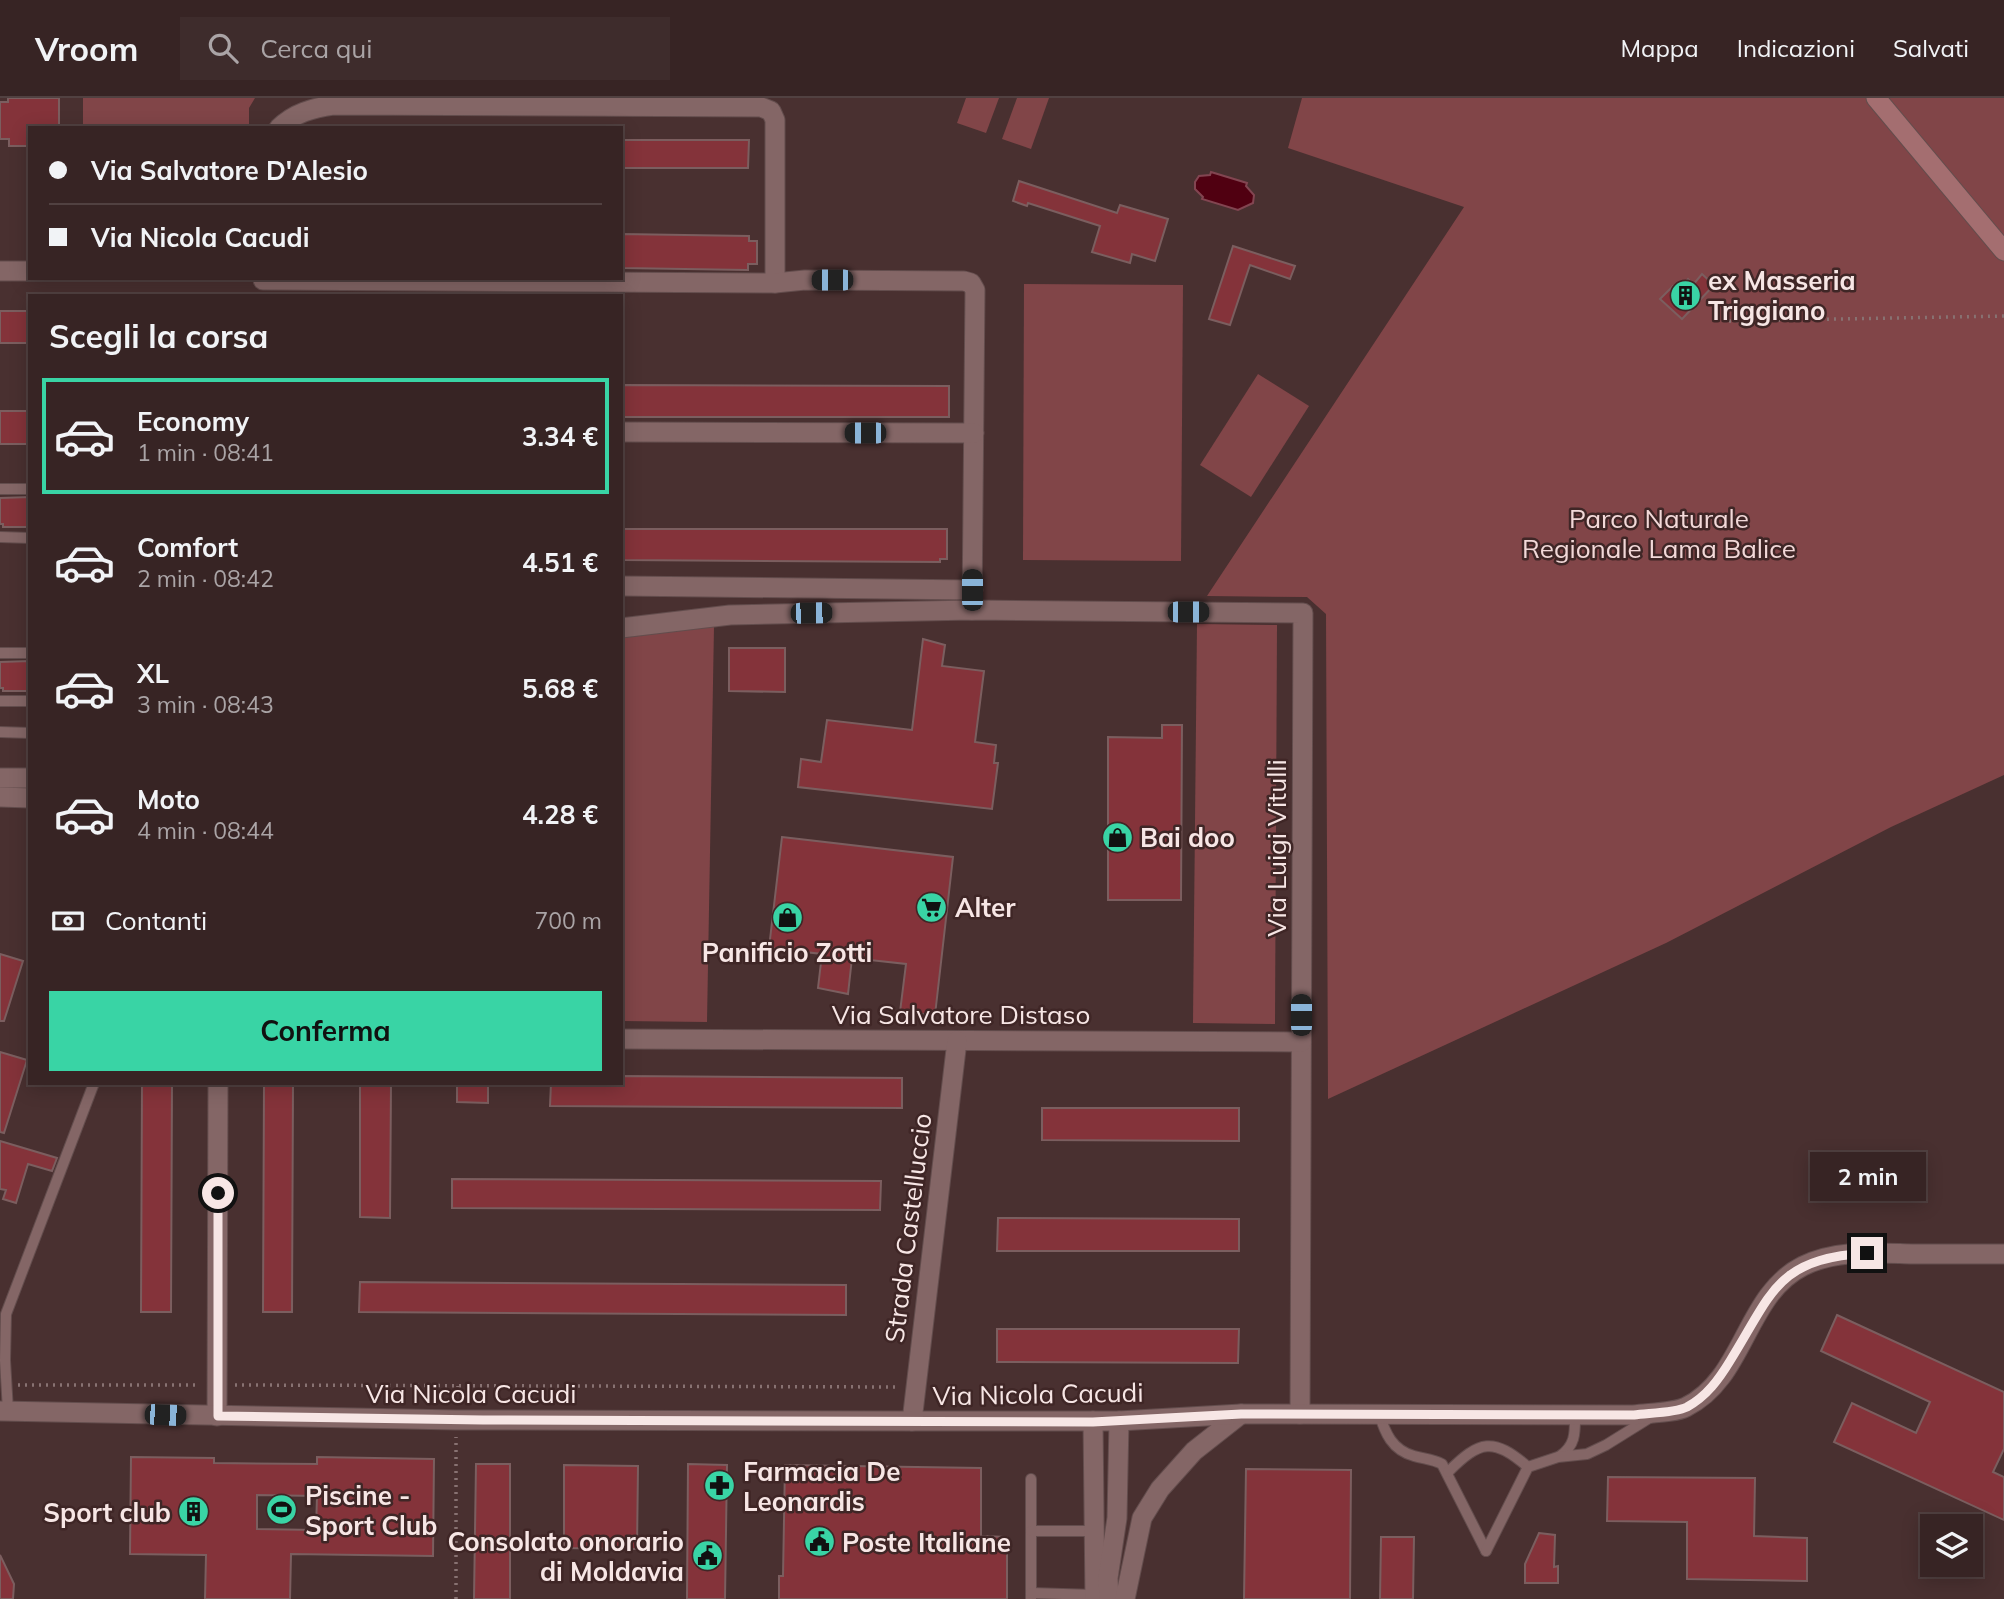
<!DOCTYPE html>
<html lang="it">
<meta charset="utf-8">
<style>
body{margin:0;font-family:Mulish,sans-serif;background:#3e2c2c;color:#f1f3f6;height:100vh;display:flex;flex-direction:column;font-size:26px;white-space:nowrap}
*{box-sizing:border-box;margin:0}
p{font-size:23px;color:#aaa4a6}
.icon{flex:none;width:38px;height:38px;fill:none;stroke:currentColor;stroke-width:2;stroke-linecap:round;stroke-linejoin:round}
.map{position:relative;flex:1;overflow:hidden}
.details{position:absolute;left:28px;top:196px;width:595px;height:791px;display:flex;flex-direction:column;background:#372424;border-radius:0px;box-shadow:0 4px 18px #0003,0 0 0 2px #514141}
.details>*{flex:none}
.hud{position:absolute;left:28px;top:28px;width:595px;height:154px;border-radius:0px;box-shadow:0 4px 18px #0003,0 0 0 2px #514141;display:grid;align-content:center;height:154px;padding:0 21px;background:#372424}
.fabs{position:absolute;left:1920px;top:1416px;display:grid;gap:14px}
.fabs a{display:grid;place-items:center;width:63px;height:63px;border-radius:0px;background:#372424;box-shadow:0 4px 18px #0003,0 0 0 2px #514141;font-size:35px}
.end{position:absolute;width:32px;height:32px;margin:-16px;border:9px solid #f7e6e5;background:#111;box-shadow:0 0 0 4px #111}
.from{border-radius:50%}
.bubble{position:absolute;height:49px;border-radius:0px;background:#372424;box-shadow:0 4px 18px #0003,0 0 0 2px #514141;font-size:23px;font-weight:700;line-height:49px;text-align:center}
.car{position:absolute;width:21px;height:42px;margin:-21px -10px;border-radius:9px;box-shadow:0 0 5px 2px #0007;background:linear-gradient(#222 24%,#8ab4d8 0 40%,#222 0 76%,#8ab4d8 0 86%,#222 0)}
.hud b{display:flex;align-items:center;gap:24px;height:66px;font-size:26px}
.hud b+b{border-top:2px solid #514141}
.hud i{width:18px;height:18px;background:#f1f3f6}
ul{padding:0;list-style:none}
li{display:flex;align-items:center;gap:21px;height:116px;margin:0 14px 10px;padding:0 7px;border:4px solid transparent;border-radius:0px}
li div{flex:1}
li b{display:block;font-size:26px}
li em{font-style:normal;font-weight:700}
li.selected{border-color:#39d4a5}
li>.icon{width:63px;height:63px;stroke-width:1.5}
h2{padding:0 21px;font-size:32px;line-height:84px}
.pay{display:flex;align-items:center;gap:18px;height:77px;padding:0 21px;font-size:26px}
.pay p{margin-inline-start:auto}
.action{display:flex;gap:14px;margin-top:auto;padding:14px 21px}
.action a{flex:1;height:80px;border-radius:0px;background:#39d4a5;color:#111;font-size:28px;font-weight:700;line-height:80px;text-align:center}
header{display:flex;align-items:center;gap:42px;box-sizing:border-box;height:98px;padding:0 35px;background:#372424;border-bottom:2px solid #514141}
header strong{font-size:33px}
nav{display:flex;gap:38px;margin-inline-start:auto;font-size:24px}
.search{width:490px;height:63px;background:#3e2c2c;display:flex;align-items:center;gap:18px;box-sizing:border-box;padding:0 24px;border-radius:0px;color:#aaa4a6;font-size:26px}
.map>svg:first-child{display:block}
.green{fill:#814548}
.water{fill:#500011;stroke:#824551;stroke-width:2}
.building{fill:#84333a;stroke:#7b5e5f;stroke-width:2;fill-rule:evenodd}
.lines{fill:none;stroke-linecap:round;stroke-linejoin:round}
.service-casing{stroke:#634d4d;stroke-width:12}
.minor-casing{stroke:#634d4d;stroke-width:21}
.tertiary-casing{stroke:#634d4d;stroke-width:21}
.secondary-casing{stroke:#634d4d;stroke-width:21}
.path{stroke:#887272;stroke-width:3.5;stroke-dasharray:2 5;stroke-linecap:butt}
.service{stroke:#846666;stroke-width:10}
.minor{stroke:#846666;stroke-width:19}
.tertiary{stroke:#846666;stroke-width:19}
.secondary{stroke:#a46e70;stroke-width:19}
.route{stroke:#f7e6e5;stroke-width:9}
.labels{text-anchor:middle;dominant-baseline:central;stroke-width:5;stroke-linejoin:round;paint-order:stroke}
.poi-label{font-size:26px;font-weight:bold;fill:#f7e6e5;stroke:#3f2626;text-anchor:start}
.park-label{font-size:26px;fill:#f2d8d8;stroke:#3f2626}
.street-label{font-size:26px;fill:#f7e6e5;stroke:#3f2626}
</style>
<header>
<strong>Vroom</strong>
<div class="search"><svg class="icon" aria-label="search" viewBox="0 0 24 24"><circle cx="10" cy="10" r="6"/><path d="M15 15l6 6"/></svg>Cerca qui</div>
<nav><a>Mappa</a><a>Indicazioni</a><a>Salvati</a></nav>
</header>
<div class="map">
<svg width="2004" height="1501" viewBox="0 0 2004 1501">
<rect width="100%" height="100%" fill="#493030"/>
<g class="green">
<polygon points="83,0 255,0 249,10 249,30 83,30"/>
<polygon points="966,0 999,0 986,35 957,25"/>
<polygon points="1017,0 1049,0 1031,51 1002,41"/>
<polygon points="1302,0 2004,0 2004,677 1891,729 1666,845 1328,1001 1326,516 1307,499 1207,498 1464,109 1288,50"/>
<polygon points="1024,186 1183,187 1181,463 1023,462"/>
<polygon points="1258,276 1309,308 1251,399 1200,367"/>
<polygon points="1197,526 1277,527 1275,926 1193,925"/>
<polygon points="714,528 707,924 621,923 621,539"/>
</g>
<polygon class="water" points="1211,74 1247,85 1246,88 1254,97 1253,105 1238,112 1202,101 1203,99 1195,91 1195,84 1199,78 1210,77"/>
<g class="building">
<polygon points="8,0 59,0 59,30 30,30 30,48 9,48 9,41 0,41 0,4 8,4"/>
<polygon points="621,42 749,42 748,70 621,70"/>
<polygon points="1019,83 1117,115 1120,107 1168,121 1155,163 1132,156 1130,165 1092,154 1100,128 1028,105 1027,108 1013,103"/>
<polygon points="621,136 749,138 749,143 757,143 757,166 748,166 748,172 621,170"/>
<polygon points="1233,148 1295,168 1290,181 1250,167 1230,227 1209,221"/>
<polygon points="1702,176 1714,187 1682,221 1660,201 1673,188 1679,192 1688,181 1693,187"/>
<rect x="0" y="213" width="30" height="32"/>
<polygon points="621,287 949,288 949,319 621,319"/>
<rect x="0" y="313" width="30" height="33"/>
<polygon points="30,399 30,429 3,429 3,426 0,426 0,400"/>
<polygon points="621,431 947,431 947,461 940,461 940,464 621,462"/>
<polygon points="923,541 945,547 942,568 984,573 975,644 996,647 994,665 998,665 992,711 798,689 801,661 821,664 827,622 912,632"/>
<polygon points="729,550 785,550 785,594 729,593"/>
<polygon points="30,563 30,593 3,593 3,590 0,590 0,564"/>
<polygon points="1162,627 1182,627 1181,802 1108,802 1108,639 1162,640"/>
<polygon points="782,739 953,759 935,917 900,914 906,866 852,860 848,896 818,890 822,856 769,850"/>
<polygon points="0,856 23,863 4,923 0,923"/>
<polygon points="0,954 27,962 4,1035 0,1034"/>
<polygon points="621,978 902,980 902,1010 550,1008 551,985 621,985"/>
<polygon points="142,985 172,985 171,1214 141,1214"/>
<polygon points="264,985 293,985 292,1214 263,1214"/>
<polygon points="360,985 391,985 390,1120 360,1119"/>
<polygon points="457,985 488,985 488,1005 457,1004"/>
<polygon points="1042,1010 1239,1010 1239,1043 1042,1042"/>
<polygon points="0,1043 57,1060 52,1073 28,1066 16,1105 3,1101 6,1092 0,1091"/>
<polygon points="452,1081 881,1083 880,1112 452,1110"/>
<polygon points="998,1120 1239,1121 1239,1153 997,1153"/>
<polygon points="360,1184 846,1187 846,1217 359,1214"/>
<polygon points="1837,1217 2004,1294 2004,1351 1993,1374 2004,1379 2004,1422 1834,1344 1852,1305 1916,1335 1930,1304 1821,1253"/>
<polygon points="997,1231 1239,1231 1238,1265 997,1264"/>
<path d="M131,1359l83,1v5l103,1v-7l117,2 -1,97 -142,-2 -1,45h-85l1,-44 -76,-1zM257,1397l60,1 -1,34 -59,-1z"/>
<polygon points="476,1366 510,1366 510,1501 474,1501"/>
<polygon points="688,1366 727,1367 725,1501 687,1501"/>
<polygon points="564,1367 638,1368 637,1451 564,1450"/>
<polygon points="785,1367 981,1370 981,1438 1007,1439 1007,1501 779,1501 779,1478 783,1478"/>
<polygon points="1246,1371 1351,1372 1350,1501 1244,1501"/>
<polygon points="1608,1379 1755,1380 1754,1438 1807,1440 1807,1483 1687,1481 1687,1424 1607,1423"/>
<polygon points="1539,1435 1555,1437 1554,1469 1558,1468 1558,1485 1525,1485 1525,1466"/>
<polygon points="1381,1439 1414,1439 1413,1501 1380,1501"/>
<polygon points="0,1457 14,1486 13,1501 0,1501"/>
</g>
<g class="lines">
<defs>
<g id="service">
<polyline points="0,391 30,391"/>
<polyline points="0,439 30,440"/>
<polyline points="0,555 30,555"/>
<polyline points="0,603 30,603"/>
<polyline points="0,634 30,635"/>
<polyline points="8,1313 5,1262 6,1216 94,985"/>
<path d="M1379,1315c6,20 13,37 35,43 10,3 18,3 28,8l44,87"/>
<path d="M1560,1358c16,-11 15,-24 15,-41"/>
<path d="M1448,1374c32,-32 45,-35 80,-5"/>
<polyline points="1031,1381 1031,1501"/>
<polyline points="1031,1433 1094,1433"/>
<polyline points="1486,1453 1528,1369 1558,1359 1587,1356 1606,1347 1651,1319"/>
<polyline points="1031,1495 1095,1497"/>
</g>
<g id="minor">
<path d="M279,30c15,-15 34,-20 54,-23l428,2 10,4 4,9v163"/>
<polyline points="0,173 30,173"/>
<polyline points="263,182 775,185 805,182 964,183 971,185 975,192 972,512"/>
<polyline points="621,334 974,335"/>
<polyline points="621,488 973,492"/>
<polyline points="621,530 730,517 972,512 1303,515 1300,1316"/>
<polyline points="0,680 30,680"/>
<polyline points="0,699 30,700"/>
<polyline points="621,941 1301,944"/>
<polyline points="217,1318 218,985"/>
<polyline points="912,1323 957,943"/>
<polyline points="1093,1323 1095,1501"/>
<polyline points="1109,1501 1108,1480 1117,1420 1119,1323"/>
<polyline points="1125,1501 1142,1420 1160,1391 1194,1353 1241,1316"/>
</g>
<path id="tertiary" d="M0,1313l456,9 456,1h207l122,-7 393,1c14,-2 40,-2 52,-8 59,-29 59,-112 117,-141 34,-17 74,-13 110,-12 31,0 61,0 91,0"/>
<polyline id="secondary" points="1876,0 2004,153"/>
</defs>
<use href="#service" class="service-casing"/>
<use href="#minor" class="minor-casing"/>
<use href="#tertiary" class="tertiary-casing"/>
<use href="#secondary" class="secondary-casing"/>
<g class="path">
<polyline points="1729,223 2004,218"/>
<polyline points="18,1287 200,1287"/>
<polyline points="235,1287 900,1289"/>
<polyline points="457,1303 458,1288"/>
<polyline points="456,1501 456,1339"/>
</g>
<use href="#service" class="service"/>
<use href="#minor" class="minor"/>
<use href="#tertiary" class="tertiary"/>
<use href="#secondary" class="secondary"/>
</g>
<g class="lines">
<path class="route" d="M218,1095v223l265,4 610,2 148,-8 393,1c14,-2 41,-2 53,-8 20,-11 32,-28 43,-46 43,-69 46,-102 137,-108"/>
</g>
<defs>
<symbol id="building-disc" viewBox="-11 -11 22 22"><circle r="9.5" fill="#39d4a5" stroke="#3f2626"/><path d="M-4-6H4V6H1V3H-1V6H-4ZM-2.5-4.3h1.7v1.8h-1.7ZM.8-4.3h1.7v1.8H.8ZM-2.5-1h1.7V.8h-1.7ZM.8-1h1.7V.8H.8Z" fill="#111"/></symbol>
<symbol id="shop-disc" viewBox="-11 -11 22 22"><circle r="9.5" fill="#39d4a5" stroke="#3f2626"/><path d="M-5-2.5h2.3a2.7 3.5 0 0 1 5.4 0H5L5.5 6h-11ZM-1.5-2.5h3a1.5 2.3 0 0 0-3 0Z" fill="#111"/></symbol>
<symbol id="supermarket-disc" viewBox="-11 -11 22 22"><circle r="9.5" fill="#39d4a5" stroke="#3f2626"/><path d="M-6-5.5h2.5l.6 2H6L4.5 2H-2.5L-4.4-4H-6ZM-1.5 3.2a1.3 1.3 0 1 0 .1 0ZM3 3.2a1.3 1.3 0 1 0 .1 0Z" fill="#111"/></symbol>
<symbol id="pharmacy-disc" viewBox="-11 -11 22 22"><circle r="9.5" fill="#39d4a5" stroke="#3f2626"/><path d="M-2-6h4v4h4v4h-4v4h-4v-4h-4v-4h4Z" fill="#111"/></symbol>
<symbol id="stadium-disc" viewBox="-11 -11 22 22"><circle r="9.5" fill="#39d4a5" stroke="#3f2626"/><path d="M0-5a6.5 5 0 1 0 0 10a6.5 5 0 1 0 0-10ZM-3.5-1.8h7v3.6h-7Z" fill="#111"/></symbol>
<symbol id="civic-disc" viewBox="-11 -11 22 22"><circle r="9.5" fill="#39d4a5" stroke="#3f2626"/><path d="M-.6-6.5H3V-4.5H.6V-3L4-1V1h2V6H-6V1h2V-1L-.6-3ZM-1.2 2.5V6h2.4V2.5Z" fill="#111"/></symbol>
</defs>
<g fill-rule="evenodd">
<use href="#building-disc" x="1668" y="180" width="35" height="35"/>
<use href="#shop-disc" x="1100" y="722" width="35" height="35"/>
<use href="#supermarket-disc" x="914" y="792" width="35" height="35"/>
<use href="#shop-disc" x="770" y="802" width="35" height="35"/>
<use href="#pharmacy-disc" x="702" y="1370" width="35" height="35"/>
<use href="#stadium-disc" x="264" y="1394" width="35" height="35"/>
<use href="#building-disc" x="176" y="1396" width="35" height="35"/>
<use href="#civic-disc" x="802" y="1426" width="35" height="35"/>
<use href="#civic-disc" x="690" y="1440" width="35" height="35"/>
</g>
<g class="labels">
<g class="poi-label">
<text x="1708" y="182">ex Masseria<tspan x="1708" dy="30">Triggiano</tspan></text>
<text x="1140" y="739">Bai doo</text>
<text x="955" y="809">Alter</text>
<text x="787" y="854" text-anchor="middle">Panificio Zotti</text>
<text x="743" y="1373">Farmacia De<tspan x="743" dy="30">Leonardis</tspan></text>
<text x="305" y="1397">Piscine -<tspan x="305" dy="30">Sport Club</tspan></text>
<text x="171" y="1414" text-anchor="end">Sport club</text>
<text x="684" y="1443" text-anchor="end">Consolato onorario<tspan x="684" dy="30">di Moldavia</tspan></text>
<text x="842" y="1444">Poste Italiane</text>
</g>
<g class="park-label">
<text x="1659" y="420">Parco Naturale<tspan x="1659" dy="30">Regionale Lama Balice</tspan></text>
</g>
<g class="street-label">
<text transform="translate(1276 750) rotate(-90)">Via Luigi Vitulli</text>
<text x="961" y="916">Via Salvatore Distaso</text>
<text transform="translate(908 1130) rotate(-83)">Strada Castelluccio</text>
<text x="471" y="1295">Via Nicola Cacudi</text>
<text transform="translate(1038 1296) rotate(-1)">Via Nicola Cacudi</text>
</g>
</g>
</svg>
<div class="fabs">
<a><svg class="icon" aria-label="layers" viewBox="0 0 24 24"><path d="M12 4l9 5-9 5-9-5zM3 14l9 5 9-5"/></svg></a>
</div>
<i class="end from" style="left:218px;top:1095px"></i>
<i class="end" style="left:1867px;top:1155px"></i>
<div class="bubble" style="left:1810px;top:1054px;width:116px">2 min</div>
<i class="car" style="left:832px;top:182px;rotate:270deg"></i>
<i class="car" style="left:865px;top:335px;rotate:270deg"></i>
<i class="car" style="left:972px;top:492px;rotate:0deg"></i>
<i class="car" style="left:1188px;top:514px;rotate:90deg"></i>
<i class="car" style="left:811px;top:515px;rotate:89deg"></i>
<i class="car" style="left:1301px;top:917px;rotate:0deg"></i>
<i class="car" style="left:165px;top:1317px;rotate:92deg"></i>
<div class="hud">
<b><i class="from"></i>Via Salvatore D'Alesio</b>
<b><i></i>Via Nicola Cacudi</b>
</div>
<section class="details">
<h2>Scegli la corsa</h2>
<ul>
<li class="selected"><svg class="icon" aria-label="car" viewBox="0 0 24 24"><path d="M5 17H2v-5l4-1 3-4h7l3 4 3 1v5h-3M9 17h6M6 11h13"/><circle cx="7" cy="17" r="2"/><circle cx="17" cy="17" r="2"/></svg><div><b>Economy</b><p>1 min · 08:41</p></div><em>3.34 €</em></li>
<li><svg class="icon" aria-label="car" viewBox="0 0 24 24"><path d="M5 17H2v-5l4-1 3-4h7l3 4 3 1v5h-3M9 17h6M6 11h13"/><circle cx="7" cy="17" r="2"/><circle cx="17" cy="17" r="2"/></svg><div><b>Comfort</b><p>2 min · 08:42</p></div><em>4.51 €</em></li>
<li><svg class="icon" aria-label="car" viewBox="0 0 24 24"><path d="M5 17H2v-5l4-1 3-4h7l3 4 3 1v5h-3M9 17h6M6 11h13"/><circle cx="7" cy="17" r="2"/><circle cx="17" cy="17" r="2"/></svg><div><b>XL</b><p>3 min · 08:43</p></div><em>5.68 €</em></li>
<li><svg class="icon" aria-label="car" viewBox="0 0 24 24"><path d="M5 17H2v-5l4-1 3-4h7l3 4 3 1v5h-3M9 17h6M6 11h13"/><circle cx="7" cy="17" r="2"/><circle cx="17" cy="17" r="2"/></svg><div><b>Moto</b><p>4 min · 08:44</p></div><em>4.28 €</em></li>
</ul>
<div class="pay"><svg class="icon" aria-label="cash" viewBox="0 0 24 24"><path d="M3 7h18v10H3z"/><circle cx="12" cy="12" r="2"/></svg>Contanti<p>700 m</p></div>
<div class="action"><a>Conferma</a></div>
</section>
</div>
